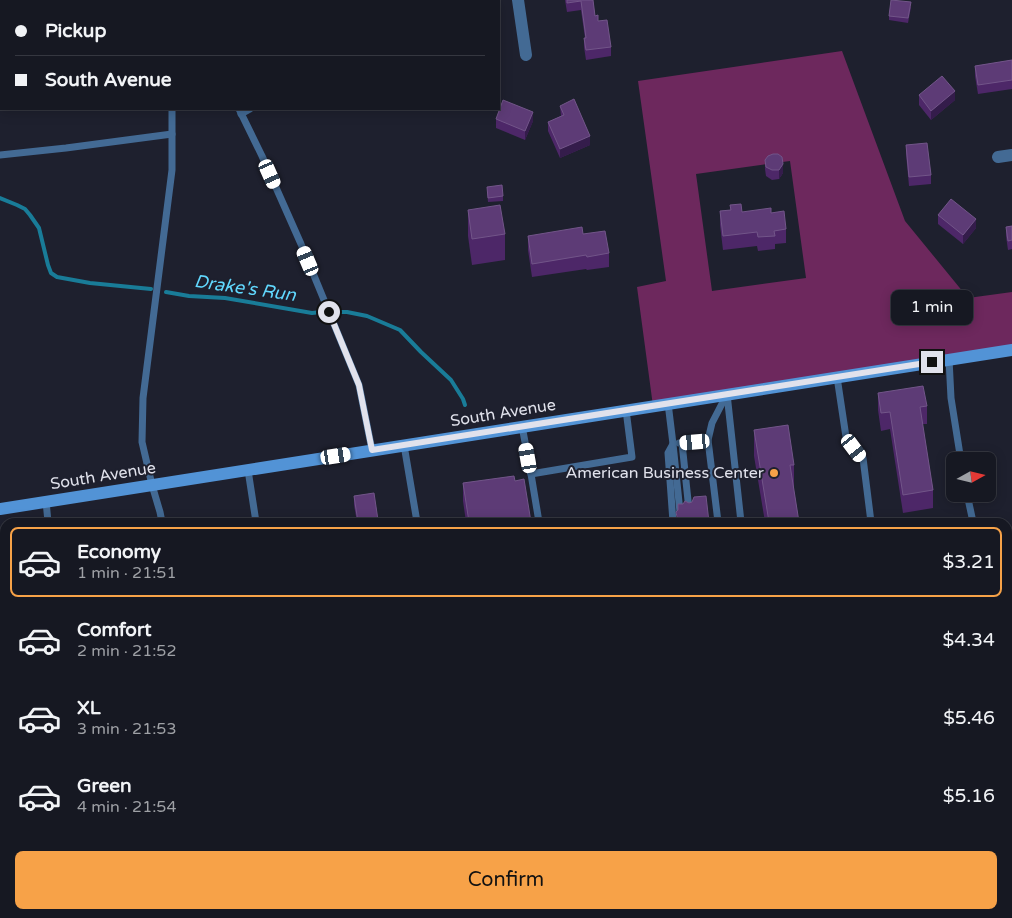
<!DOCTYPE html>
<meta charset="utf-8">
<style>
body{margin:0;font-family:"Varela Round",sans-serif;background:#1f212a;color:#f1f3f6;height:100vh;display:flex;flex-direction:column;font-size:19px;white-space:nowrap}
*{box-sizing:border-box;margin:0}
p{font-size:16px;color:#9ea0a5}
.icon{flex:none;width:28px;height:28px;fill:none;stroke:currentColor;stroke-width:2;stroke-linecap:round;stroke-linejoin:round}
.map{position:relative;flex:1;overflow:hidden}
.panel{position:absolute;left:0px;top:518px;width:1012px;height:401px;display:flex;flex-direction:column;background:#161822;border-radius:15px 15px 0 0;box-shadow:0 2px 12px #0003,0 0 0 1px #353740}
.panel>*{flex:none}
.top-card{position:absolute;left:0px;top:0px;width:500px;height:110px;box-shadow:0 2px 12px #0003,0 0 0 1px #353740;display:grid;align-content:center;height:110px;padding:0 15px;background:#161822}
.needle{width:32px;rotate:82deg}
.tools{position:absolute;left:946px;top:452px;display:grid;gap:10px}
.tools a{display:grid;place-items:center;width:50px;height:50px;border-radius:8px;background:#161822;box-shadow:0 2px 12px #0003,0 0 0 1px #353740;font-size:25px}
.end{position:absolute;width:22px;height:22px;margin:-11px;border:6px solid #e1e2ec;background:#111;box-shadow:0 0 0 2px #111}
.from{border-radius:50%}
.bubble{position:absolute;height:35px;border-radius:8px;background:#161822;box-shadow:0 2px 12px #0003,0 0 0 1px #353740;font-size:16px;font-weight:600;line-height:35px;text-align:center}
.car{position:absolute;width:15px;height:30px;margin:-15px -8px;border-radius:6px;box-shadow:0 0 4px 1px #0007;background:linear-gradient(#fff 24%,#345 0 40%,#fff 0 76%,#345 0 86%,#fff 0)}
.top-card b{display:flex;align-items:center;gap:18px;height:48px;font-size:19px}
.top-card b+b{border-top:1px solid #353740}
.top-card i{width:12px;height:12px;background:#f1f3f6}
ul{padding:9px 0 0;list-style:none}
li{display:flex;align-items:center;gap:15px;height:70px;margin:0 10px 8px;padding:0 5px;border:2px solid transparent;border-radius:8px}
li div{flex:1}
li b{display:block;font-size:19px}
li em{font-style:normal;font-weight:600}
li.active{border-color:#f7a248}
li>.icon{width:45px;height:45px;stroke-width:1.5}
.button{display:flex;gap:10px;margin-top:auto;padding:10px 15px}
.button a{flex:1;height:58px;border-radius:8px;background:#f7a248;color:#111;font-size:20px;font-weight:600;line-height:58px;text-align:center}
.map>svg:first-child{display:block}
.forest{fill:#6d285d;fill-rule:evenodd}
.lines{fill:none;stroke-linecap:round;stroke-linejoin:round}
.stream{stroke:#197c98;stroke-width:4}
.service{stroke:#436a94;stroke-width:7}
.minor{stroke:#436a94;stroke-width:12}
.secondary{stroke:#5293d6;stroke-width:12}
.motorway{stroke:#a8cef8;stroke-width:15}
.wall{fill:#4d2768}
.shaded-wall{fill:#341c4b}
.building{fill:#5d3b76;stroke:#725589}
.route{stroke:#e1e2ec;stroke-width:6}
.poi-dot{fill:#f7a248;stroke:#1e202e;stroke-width:2}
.labels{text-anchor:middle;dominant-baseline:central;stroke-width:4;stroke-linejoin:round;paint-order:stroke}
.street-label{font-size:16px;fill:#e1e2ec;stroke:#1e202e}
.poi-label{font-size:16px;fill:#e1e2ec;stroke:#1e202e;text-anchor:end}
.water-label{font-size:18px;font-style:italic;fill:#61d8fe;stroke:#1e202e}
</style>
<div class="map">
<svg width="1012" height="918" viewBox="0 0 1012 918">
<rect width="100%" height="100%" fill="#1e202e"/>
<g class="forest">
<path d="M842,51l63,170 63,77 44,-6v58l-359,56 -16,-119 29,-6 -28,-200zM790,161l16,117 -94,13 -16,-117z"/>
<rect x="1008" y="730" width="4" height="89"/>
<polygon points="1008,887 1012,888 1012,918 491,918 497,914 1008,914"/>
</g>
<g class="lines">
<g class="stream">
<polyline points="0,198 17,205 25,209 30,215 39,228 48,265 51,273 57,277 90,283 151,289"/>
<polyline points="166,292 189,296 225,298 312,313 321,312"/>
<polyline points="336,312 347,312 367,316 400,330 421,352 451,380 463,399 465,405"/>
<polyline points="1008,776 1012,776"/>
</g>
<g class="service">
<polyline points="111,0 112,1"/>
<polyline points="375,0 375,1"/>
<polyline points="319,1 321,0"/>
<polyline points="0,102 1,102"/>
<polyline points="239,109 262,156 301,244 359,385 372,450"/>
<polyline points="241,114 250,109"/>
<polyline points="0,155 66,148 172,134"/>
<polyline points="949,359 951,398 961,461"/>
<polyline points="837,377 846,437 863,458 871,522"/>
<polyline points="727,394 741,522"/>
<polyline points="668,403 673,444 680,512"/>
<polyline points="522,426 531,474 632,457 626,410"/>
<polyline points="679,443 708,440"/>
<polyline points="682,443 689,510"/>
<polyline points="673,444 668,453 673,522"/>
<polyline points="404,445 417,522"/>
<polyline points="248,470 256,522"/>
<polyline points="531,474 539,522"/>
<polyline points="967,494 973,522"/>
<polyline points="46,501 48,522"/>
<polyline points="162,522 160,512 152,485 142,442 143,398 172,170 172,109"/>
<polyline points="718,522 708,440 712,423 727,394"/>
<polyline points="1008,552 1012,552"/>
<polyline points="1008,678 1012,677"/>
</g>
<g class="minor">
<polyline points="518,0 526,55"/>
<polyline points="998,157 1012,155"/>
</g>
<polyline class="secondary" points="0,509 1012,350"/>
<g class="motorway">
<polyline points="1008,819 1012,819"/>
<polyline points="1008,887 1012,888"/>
<polyline points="28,918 55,914"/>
<polyline points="464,918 497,914"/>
</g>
</g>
<g class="wall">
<polygon points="159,0 206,0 206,1 161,1"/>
<polygon points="565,0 593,0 595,16 598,21 611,47 611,56 586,60 584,47 584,38 585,38 581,10 567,12"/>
<polygon points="911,7 908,23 889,20 889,16"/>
<polygon points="1012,60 1012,89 978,94 975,76 975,66"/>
<polygon points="919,95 955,100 931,120 919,105"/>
<polygon points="560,106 590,145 560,158 548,131 548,122 561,116"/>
<polygon points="496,119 533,121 525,140 496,128"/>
<polygon points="906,145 931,175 931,184 909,186 906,154"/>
<polygon points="765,160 783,173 779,179 772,180 766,176 765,169"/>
<polygon points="487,191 503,196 503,201 488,202"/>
<polygon points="730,205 742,212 771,213 786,229 786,243 775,244 775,249 758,251 757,246 723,250 720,225 720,211 730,210"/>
<polygon points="468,210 505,234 505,260 472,265 468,236"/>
<polygon points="938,215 976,228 963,244 938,224"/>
<polygon points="1012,226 1012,249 1008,250 1006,236 1006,227"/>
<polygon points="583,234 609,253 609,267 587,270 586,269 532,277 528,250 528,236"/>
<polygon points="878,393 927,406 927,424 922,424 933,490 933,508 903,513 890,429 881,431 878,410"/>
<polygon points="754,430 794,465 794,491 799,522 765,522 754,456"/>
<polygon points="515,481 531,522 466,522 463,501 463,483"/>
<polygon points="354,496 378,520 378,522 357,522 354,505"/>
<polygon points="5,551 5,729 0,694 0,552"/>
<polygon points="1012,557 1012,649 1008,610 1008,558"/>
</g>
<g class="shaded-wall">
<rect x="192" y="0" width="14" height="1"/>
<polygon points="955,91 955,100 931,120 931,111"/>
<polygon points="533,112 533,121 525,140 525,131"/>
<polygon points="590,136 590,145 560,158 560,149"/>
<polygon points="783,164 783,173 779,179 779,170"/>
<polygon points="976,219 976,228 963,244 963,235"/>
</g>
<g class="building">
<rect x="178" y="0" width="15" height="1"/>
<polygon points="457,0 476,0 477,1 457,1"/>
<polygon points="567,0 593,0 595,16 598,15 598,21 607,20 611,47 586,50 584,38 586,38 581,1 567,3"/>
<polygon points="891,0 911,2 908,18 889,16"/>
<polygon points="1012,60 1012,80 978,85 975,66"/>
<polygon points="942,76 955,91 931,111 919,95"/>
<polygon points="574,99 590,136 560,149 548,122 564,115 560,106"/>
<polygon points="503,100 533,112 525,131 496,119"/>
<polygon points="927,143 931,175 909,177 906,145"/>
<polygon points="773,154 778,154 782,157 783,164 779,170 772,170 766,167 765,160 768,156"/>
<polygon points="502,185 503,196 488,198 487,187"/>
<polygon points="951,199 976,219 963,235 938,215"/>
<polygon points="741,204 742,212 771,208 771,213 784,211 786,229 774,231 775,236 758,237 757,232 723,236 720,211 731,210 730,205"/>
<polygon points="500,205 505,234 472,239 468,210"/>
<polygon points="1012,226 1012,240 1008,241 1006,227"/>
<polygon points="582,227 583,234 605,231 609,253 587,257 586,255 532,264 528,236"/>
<polygon points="923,386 927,406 920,407 933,490 903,495 890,412 881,413 878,393"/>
<polygon points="788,425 794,465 790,465 799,522 769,522 754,430"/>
<polygon points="514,476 515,481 524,479 531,522 469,522 463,483"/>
<polygon points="374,493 378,520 365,522 358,522 354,496"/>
<polygon points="706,496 709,522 678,522 676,512 678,510 678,504 683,504 685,501 689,503 692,502 694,497"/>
<polygon points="5,551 5,712 0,677 0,552"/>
<polygon points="1012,557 1012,631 1008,592 1008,558"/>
</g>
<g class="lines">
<polyline class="route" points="329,312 359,385 372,450 932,362"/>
</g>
<circle class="poi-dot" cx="774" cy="473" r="5"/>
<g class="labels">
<g class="street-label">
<text transform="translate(503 413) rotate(-9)">South Avenue</text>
<text transform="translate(103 476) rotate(-9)">South Avenue</text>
</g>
<g class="poi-label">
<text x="764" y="473">American Business Center</text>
</g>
<g class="water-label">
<text transform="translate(245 288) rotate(8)">Drake's Run</text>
</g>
</g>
</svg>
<div class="tools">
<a><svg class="needle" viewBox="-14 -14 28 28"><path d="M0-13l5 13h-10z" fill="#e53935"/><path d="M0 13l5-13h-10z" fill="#9ea0a5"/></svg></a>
</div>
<i class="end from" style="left:329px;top:312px"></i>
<i class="end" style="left:932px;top:362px"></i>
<div class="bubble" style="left:891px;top:290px;width:82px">1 min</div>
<i class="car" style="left:270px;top:174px;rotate:156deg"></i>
<i class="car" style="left:308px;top:261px;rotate:337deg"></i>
<i class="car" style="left:695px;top:442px;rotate:265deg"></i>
<i class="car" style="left:854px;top:448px;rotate:143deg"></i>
<i class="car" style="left:336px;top:456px;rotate:81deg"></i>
<i class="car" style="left:528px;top:458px;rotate:350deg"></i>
<div class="top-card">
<b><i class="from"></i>Pickup</b>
<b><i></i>South Avenue</b>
</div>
<section class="panel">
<ul>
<li class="active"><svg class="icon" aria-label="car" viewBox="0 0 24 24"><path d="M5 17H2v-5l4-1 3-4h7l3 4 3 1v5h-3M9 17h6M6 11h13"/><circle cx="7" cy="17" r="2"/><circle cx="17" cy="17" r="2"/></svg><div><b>Economy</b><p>1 min · 21:51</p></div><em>$3.21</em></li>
<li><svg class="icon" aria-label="car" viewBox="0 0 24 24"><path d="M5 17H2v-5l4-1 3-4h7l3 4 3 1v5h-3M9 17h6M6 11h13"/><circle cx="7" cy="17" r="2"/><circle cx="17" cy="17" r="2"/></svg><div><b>Comfort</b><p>2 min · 21:52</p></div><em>$4.34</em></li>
<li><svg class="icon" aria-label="car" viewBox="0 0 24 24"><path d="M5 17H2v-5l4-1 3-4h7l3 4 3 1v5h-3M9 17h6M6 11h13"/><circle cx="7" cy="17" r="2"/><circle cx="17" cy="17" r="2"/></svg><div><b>XL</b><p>3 min · 21:53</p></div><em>$5.46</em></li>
<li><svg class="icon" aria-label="car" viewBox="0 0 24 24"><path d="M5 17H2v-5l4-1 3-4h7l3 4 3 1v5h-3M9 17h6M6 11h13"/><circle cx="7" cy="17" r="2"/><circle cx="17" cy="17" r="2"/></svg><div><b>Green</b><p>4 min · 21:54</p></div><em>$5.16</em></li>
</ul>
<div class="button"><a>Confirm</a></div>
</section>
</div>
